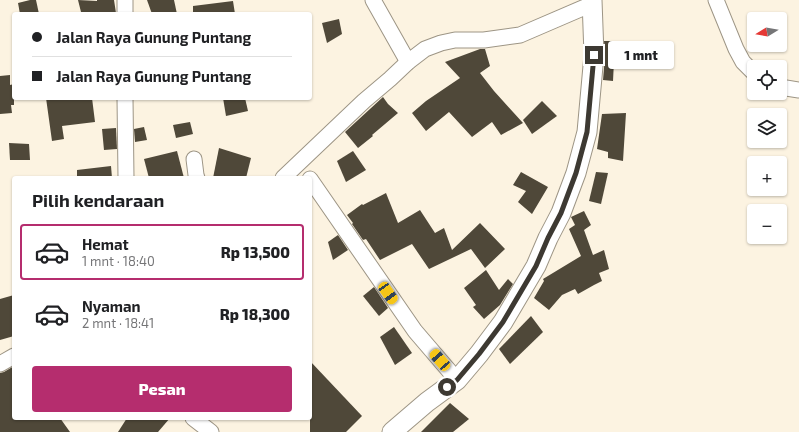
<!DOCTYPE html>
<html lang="id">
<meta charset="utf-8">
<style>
body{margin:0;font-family:"Exo 2",sans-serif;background:#f6f6f6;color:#202124;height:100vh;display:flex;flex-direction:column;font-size:15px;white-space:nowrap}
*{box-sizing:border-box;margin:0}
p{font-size:13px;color:#757577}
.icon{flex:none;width:22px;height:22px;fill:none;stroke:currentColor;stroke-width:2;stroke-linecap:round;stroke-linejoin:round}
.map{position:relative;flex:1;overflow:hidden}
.drawer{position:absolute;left:12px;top:176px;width:300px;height:244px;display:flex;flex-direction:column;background:#fff;border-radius:4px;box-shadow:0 1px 3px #0004}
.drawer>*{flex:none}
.banner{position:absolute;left:12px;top:12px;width:300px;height:88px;border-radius:4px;box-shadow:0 1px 3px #0004;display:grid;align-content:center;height:88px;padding:0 20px;background:#fff}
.needle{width:26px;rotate:259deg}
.fabs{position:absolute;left:747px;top:12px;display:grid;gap:8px}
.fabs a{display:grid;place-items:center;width:40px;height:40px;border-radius:4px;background:#fff;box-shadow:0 1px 3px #0004;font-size:20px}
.end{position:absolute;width:18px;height:18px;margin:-9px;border:5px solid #3d3932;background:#fff;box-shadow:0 0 0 2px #fff}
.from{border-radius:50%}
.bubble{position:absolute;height:28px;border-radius:4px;background:#fff;box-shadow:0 1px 3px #0004;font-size:13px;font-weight:800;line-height:28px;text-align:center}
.car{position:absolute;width:12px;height:24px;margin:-12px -6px;border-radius:5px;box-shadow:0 0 3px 1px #0007;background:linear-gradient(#f5c518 24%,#345 0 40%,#f5c518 0 76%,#345 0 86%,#f5c518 0)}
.banner b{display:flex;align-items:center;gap:14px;height:38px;font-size:15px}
.banner b+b{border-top:1px solid #e0e0e0}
.banner i{width:10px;height:10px;background:#202124}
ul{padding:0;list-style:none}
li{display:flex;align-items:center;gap:12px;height:56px;margin:0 8px 6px;padding:0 12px;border:2px solid transparent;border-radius:4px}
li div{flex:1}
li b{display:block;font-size:15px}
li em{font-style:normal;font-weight:800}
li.current{border-color:#b52d6e}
li>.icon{width:36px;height:36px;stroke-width:1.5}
h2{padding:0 20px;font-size:18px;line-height:48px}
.button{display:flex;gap:8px;margin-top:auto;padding:8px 20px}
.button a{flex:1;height:46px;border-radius:4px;background:#b52d6e;color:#fff;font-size:16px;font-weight:800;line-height:46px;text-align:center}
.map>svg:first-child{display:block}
.building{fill:#4f4839}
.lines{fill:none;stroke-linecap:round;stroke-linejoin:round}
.minor-casing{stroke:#9d9585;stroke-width:17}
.tertiary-casing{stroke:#9d9585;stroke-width:21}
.minor{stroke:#fff;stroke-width:15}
.tertiary{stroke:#fff;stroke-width:19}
.route{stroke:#3d3932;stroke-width:5}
</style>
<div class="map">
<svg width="799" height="432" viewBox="0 0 799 432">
<rect width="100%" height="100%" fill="#fcf3e1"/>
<g class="building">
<polygon points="30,0 36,0 39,14 20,14 18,3"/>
<polygon points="78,0 97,1 97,0 114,0 116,13 99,14 81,12"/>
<polygon points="147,0 174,0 177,14 152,14"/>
<polygon points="233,1 235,14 193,14 193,6"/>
<polygon points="339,19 342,34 327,43 322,23"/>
<polygon points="604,41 615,41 613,81 603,80 605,56"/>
<polygon points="480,49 485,49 490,66 480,73 494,91 523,123 501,135 492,122 472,137 449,112 426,131 412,113 426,101 460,78 445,62"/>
<polygon points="10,75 10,85 14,84 14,105 11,105 12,113 0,114 0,76"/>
<polygon points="383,97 388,104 398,113 372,135 373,136 358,148 345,132"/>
<polygon points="46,98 92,98 95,122 62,126 64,139 52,141"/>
<polygon points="223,98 245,98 248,111 226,116"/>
<polygon points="542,101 557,116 532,134 523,120"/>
<polygon points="626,113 623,161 608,158 608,152 597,149 602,114"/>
<polygon points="190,122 193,134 176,138 173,125"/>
<polygon points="144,127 147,140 135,142 134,129"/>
<polygon points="116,128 117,149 104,150 102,129"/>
<polygon points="9,143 29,144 30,160 10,160"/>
<polygon points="219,148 251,158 246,178 213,178"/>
<polygon points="177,151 184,178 149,178 144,159"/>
<polygon points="353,151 366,170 346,182 337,161"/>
<polygon points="111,166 112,178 77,178 77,170"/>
<polygon points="521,172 548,187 532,214 518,202 526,191 513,185"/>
<polygon points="596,172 608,173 601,204 589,201"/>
<polygon points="386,193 398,223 420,210 435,233 444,228 452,250 480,223 505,249 485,268 471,249 429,269 412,244 380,260 366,239 363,240 352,224 353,223 347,215 362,204 363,205"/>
<polygon points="584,211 591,225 584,230 593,255 604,250 609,269 599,273 602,281 594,285 578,294 575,289 562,295 549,310 534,298 544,281 543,279 581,256 569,229 575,225 571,217"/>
<polygon points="338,235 348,250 333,260 328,242"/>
<polygon points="486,270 499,290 508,279 513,284 500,305 484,319 473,307 476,305 464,288"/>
<polygon points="374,287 388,308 379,316 363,296"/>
<polygon points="14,295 14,336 0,340 0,299"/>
<polygon points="531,316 543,332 510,364 499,349"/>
<polygon points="394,327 412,353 395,365 380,337"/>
<polygon points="310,361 362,416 346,432 310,432"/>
<polygon points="14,366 14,418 60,418 70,432 0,432 0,373 4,372"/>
<polygon points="450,403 469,419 453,432 421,432"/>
<polygon points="127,418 170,418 158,432 118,432"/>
</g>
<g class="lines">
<defs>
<g id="minor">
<polyline points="125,0 125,14"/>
<polyline points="373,0 408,62"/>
<polyline points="716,0 736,49 743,62 754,73"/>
<polyline points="780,87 799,90"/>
<polyline points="125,98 126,178"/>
<polyline points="194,159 196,175 197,178"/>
<polyline points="283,178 364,101 390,79 408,62 425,49 441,43 455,40 484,40 520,35 592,4"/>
<polyline points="310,179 415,331 457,380"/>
<polyline points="0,364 14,356"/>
<polyline points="193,418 211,432"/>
</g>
<polyline id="tertiary" points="392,432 427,402 457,380 479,354 503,322 536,266 548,238 561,213 576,173 587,132 594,55 592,0"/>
</defs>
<use href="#minor" class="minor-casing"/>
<use href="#tertiary" class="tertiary-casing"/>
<use href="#minor" class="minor"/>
<use href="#tertiary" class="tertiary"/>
</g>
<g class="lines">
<polyline class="route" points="447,387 457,380 479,354 503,322 536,266 548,238 561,213 576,173 587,132 594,55"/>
</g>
</svg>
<div class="fabs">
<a><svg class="needle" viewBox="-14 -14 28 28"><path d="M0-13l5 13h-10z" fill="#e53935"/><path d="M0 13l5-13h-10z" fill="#757577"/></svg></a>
<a><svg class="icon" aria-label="locate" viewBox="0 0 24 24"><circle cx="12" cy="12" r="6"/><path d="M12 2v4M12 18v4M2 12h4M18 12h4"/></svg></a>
<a><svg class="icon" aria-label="layers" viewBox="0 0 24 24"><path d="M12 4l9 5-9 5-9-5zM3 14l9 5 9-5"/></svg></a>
<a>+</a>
<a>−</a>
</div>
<i class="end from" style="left:447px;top:387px"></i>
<i class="end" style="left:594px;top:55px"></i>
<div class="bubble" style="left:608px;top:41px;width:66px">1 mnt</div>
<i class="car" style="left:388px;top:293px;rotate:145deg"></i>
<i class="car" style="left:440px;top:360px;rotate:319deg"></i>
<div class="banner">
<b><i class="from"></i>Jalan Raya Gunung Puntang</b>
<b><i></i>Jalan Raya Gunung Puntang</b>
</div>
<section class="drawer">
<h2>Pilih kendaraan</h2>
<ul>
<li class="current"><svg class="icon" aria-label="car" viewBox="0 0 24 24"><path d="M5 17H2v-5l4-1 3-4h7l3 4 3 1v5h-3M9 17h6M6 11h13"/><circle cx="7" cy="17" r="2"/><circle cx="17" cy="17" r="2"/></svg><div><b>Hemat</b><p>1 mnt · 18:40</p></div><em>Rp 13,500</em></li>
<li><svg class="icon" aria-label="car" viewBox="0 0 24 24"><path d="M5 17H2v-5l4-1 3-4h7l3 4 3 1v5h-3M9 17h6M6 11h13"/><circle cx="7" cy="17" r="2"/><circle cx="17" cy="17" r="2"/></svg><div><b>Nyaman</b><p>2 mnt · 18:41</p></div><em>Rp 18,300</em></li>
</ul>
<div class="button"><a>Pesan</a></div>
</section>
</div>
